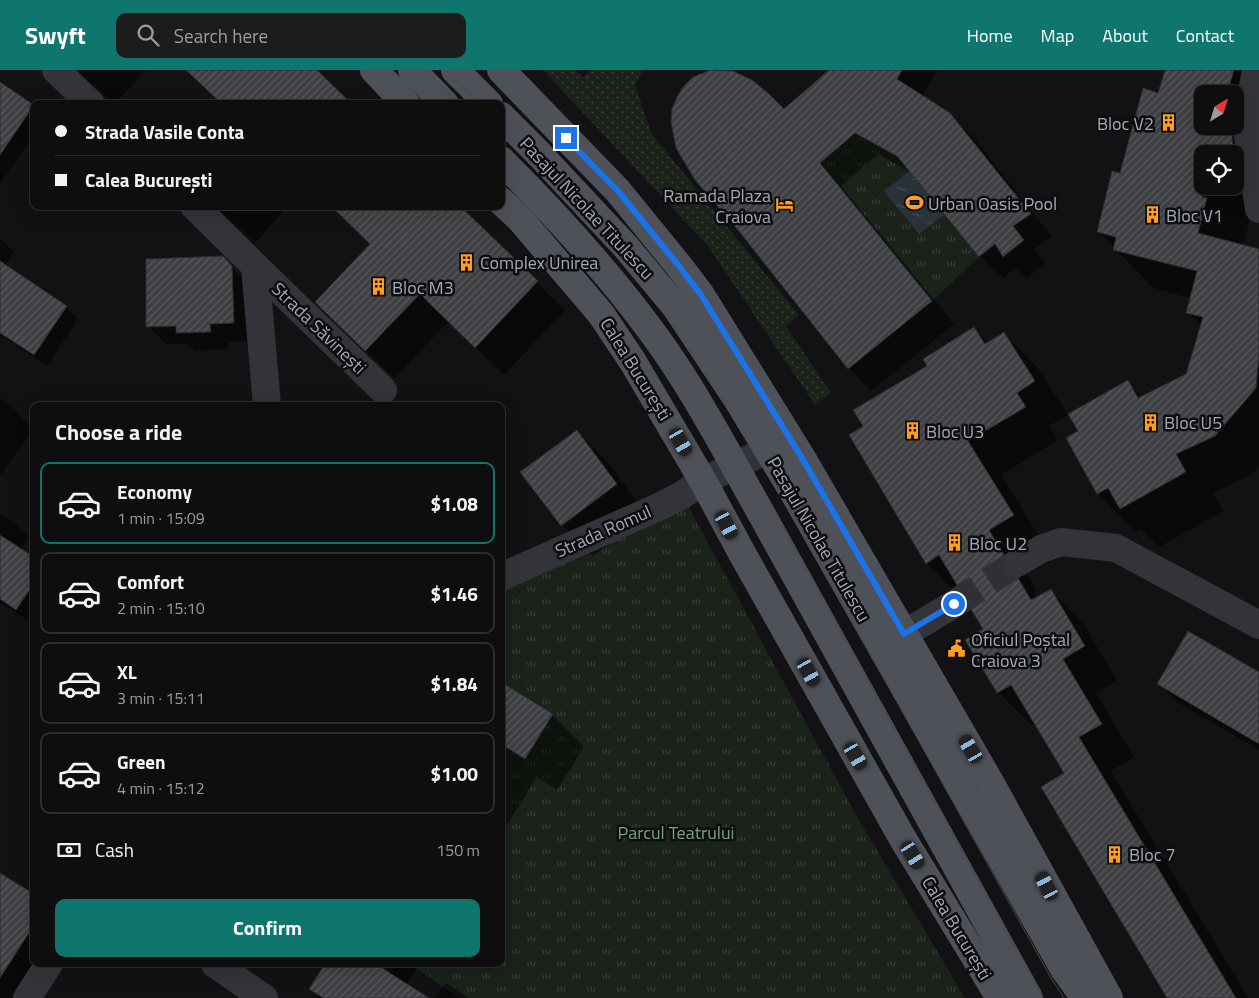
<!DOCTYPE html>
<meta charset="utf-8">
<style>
body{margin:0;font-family:"Titillium Web",sans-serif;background:#1c1c1d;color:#f1f3f6;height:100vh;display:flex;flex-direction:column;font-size:19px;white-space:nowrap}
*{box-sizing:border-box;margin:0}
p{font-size:16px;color:#9b9c9e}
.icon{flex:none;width:28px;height:28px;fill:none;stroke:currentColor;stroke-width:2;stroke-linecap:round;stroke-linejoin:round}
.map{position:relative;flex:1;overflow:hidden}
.sheet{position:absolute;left:30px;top:332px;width:475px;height:565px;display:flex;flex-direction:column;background:#0e0e0f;border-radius:10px;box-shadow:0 5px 20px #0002,0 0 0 1px #2e2e2f}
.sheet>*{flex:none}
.guide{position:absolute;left:30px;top:30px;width:475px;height:110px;border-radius:10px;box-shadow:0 5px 20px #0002,0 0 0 1px #2e2e2f;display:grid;align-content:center;height:110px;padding:0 25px;background:#0e0e0f}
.needle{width:32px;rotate:38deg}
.controls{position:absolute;left:1194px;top:15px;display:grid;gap:10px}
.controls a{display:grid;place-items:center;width:50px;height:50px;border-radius:10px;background:#0e0e0f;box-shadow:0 5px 20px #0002,0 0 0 1px #2e2e2f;font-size:25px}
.end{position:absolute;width:22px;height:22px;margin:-11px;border:6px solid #1a73e8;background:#fff;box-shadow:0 0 0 2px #fff}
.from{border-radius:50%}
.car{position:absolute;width:15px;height:30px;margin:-15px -8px;border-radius:6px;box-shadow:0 0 4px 1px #0007;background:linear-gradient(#222 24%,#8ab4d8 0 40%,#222 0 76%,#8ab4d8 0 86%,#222 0)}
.guide b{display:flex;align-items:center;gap:18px;height:48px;font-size:19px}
.guide b+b{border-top:1px solid #2e2e2f}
.guide i{width:12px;height:12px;background:#f1f3f6}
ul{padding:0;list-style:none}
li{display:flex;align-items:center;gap:15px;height:82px;margin:0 10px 8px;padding:0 15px;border:2px solid #2e2e2f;border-radius:10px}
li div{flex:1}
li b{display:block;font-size:19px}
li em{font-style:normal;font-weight:700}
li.current{border-color:#0f766e}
li>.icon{width:45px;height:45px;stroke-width:1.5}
h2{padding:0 25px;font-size:22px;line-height:60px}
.pay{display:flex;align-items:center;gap:12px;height:55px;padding:0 25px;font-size:19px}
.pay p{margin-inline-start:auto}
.cta{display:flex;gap:10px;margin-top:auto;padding:10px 25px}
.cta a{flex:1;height:58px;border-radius:10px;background:#0f766e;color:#fff;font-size:20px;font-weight:700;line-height:58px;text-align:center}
header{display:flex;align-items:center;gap:30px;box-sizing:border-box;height:70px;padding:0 25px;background:#0f766e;color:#fff}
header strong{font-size:24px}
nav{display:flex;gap:28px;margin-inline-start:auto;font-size:18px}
.search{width:350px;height:45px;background:#1c1c1d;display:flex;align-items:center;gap:12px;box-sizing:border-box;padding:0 18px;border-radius:10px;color:#9b9c9e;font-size:19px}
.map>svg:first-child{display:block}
.grass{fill:url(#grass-dots)}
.park{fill:url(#park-tufts)}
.water{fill:url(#water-ripples)}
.shadow{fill:#0007;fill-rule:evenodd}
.building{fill:url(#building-hatch);stroke:#2c2c30}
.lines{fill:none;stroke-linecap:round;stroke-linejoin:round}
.minor-tunnel{stroke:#2f3034;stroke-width:28;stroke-dasharray:28 14;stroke-linecap:butt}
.minor{stroke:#333439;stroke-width:28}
.major{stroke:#4f5158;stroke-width:28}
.tram{stroke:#46484e;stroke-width:1}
.major-bridge{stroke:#4f5158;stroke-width:28}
.route{stroke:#1a73e8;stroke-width:6}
.labels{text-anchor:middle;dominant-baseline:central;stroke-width:5;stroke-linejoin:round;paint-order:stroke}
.poi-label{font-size:18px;fill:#a2aab5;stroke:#0d0d0f;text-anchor:start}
.street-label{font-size:18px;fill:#a2aab5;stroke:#0d0d0f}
.park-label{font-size:18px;fill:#79a278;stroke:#0d0d0f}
</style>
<header>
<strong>Swyft</strong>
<div class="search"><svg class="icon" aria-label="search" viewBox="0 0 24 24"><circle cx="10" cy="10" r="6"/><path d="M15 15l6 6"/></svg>Search here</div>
<nav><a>Home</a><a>Map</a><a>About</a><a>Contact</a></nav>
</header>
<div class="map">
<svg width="1259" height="928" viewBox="0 0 1259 928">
<defs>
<pattern id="grass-dots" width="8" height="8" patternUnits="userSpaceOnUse" patternTransform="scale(1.25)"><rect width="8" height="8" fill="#1a221a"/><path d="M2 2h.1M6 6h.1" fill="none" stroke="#383f39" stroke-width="1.8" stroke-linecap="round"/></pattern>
<pattern id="park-tufts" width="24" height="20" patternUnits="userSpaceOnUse" patternTransform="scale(1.25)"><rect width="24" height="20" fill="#1a221a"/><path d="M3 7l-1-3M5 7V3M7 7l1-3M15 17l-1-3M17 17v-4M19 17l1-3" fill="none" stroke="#383f39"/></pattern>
<pattern id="water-ripples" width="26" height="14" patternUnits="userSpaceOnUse" patternTransform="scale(1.25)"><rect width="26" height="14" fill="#283238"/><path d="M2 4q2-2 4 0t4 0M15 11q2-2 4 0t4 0" fill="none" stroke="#444d53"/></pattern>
<pattern id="building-hatch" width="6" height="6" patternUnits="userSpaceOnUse" patternTransform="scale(1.25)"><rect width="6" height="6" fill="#3e4044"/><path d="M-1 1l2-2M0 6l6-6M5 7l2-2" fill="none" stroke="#57595d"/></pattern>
</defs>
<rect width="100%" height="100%" fill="#121214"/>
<polygon class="grass" points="543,0 576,0 583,7 592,0 643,0 635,15 651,63 799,245 786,256 831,323 815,335 708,176"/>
<g class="park">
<polygon points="855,63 897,86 979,187 932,231 820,93"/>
<polygon points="682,425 856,745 965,928 460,928 410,894 501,894 501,681 504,676 525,689 553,645 501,612 501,509"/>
</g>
<polygon class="water" points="910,101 945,144 919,164 884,121"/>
<g class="shadow">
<polygon points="70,0 146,0 114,34 96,16 89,13 83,12"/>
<polygon points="830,0 937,0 922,26 949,44 973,67 1052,167 1034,179 1045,193 1026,209 1015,198 1003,208 980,186 913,104 878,84 841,116 954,254 871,321 849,298 739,159 784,40"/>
<path d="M1166,0h77l7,148 -7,28 16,4v217l-6,7 -40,19 11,18 -65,36 -18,-18 -5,3 -38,-39 -18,-62 47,-49 16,15 44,-22 15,-49 -14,-14 3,-14 -38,-10 -54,-56 21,-58 39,-80zM1202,24h33v32h-33zM1202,84h33v32h-33z"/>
<polygon points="0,13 34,37 34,65 0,114"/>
<polygon points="215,136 288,136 255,173"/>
<polygon points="458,136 565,240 504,305 449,251 394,308 344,260 371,174"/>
<polygon points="0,168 14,182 5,196 66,237 78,249 47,296 0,265"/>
<polygon points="222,188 250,215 252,271 228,272 228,279 195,281 188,274 166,274 148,256"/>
<polygon points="974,258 988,273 1004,263 1037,297 1068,345 1049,356 1058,370 1001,405 1046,478 1021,494 1036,519 1035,527 1037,529 1050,520 1084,554 1117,610 1096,623 1134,687 1111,701 1248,928 1169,928 1065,704 1035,654 1032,656 998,622 985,559 969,527 965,523 960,527 927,493 929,296"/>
<polygon points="0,328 10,335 33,359 2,404 0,403"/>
<polygon points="577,361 608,392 647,446 593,486 562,455"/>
<polygon points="501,419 505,423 501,427"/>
<polygon points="0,444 17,455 29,468 21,480 34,488 34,544 29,551 0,533"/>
<polygon points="1259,604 1259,680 1177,632 1159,614"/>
<polygon points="501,613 552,645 584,677 557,720 537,707 501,764"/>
<polygon points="0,804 34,826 34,894 38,928 0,928"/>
<polygon points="327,894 420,894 406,915 427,928 320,928 311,919"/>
<polygon points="446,913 469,928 435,928"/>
</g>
<g class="building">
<polygon points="186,0 317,0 352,34 222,34"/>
<polygon points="711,0 733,1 752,10 768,23 784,39 829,0 902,0 897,9 950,43 1031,144 1013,156 1024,170 1003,187 995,174 979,187 897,86 855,63 820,93 932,231 848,299 738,160 695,110 676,78 671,52 672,39 677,27 683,17 693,7"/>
<polygon points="1165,0 1234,0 1227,24 1202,24 1202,56 1231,56 1233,75 1231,84 1202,84 1202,127 1207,128 1198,163 1259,179 1259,285 1256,318 1215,366 1176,384 1186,402 1120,439 1108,418 1097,424 1066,368 1078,361 1068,344 1128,310 1138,328 1186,304 1203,247 1186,243 1197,201 1113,180 1116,167 1097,162 1112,101 1120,103 1143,18 1158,23"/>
<polygon points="0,12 34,35 0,85"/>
<polygon points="331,136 460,136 538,211 475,278 420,224 365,281 315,232 370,174"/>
<polygon points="223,186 232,196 234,253 210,254 211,262 176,263 176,256 146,257 146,189"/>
<polygon points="0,191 67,236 34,285 0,263"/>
<polygon points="974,257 985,274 1004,262 1035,311 1017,323 1026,337 968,371 1014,445 989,460 1004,485 1001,493 1003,500 1010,507 1018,508 1031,530 1051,519 1085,576 1063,589 1102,654 1079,667 1236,928 1167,928 1041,717 1064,703 1011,615 997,623 965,570 983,559 969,536 968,526 960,520 939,485 926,494 849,365 863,356 853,340 927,296 923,289"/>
<polygon points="577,360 617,414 561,456 520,402"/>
<polygon points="0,465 34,487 34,513 16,540 0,529"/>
<polygon points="1188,561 1259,602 1259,674 1157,614"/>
<polygon points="501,612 553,644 525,689 501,674"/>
<polygon points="0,803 34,824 34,855 0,908"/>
<polygon points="325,894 376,894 429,928 323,928 309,919"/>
</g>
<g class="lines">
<polyline class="minor-tunnel" points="954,534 1017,493"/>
<g class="minor">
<polyline points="56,0 91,34"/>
<polyline points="1256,0 1246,54 1259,139"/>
<polyline points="194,136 255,196 267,336"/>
<polyline points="255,196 383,320"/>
<polyline points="1017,493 1041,479 1061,472 1116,478 1259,555"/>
<polyline points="501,507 663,435 682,425 703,411 788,370"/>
<polyline points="904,564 954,534"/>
<polyline points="215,894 264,928"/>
<polyline points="27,928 49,894"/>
</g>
<g class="major">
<polyline points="374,0 406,34"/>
<polyline points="412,0 445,34"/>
<polyline points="455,0 489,34"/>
<polyline points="501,0 618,121 679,196 701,225 802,388 990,712 1109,928"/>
<polyline points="501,131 520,149 601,244 633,292 703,411 743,485 903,769 1000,928"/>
<polyline points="794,423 1064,899 1085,928"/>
<polyline points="761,443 1029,928"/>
</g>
<g class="tram">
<polyline points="426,0 459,34"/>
<polyline points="445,0 479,34"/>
<polyline points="501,57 618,180 673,250 718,319 784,429 1051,908 1064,928"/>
<polyline points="501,77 605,186 662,258 772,437 1043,928"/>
</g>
<g class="major-bridge">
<polyline points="501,46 540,85 626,177 675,236 737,329 794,423"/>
<path d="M501,90c63,63 125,131 174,205 32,48 58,99 86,148"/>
</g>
</g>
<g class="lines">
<polyline class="route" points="566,68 618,121 679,196 701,225 802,388 904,564 954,534"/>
</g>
<defs>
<symbol id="building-bare" viewBox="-9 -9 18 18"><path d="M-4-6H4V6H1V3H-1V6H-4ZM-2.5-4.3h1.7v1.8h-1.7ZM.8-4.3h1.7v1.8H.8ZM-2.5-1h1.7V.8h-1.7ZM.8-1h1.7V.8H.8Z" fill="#fd9e20" stroke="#0d0d0f" stroke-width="2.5" paint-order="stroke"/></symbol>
<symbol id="stadium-bare" viewBox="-9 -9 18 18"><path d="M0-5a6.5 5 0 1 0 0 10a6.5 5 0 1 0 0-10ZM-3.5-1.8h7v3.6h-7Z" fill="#fd9e20" stroke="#0d0d0f" stroke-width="2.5" paint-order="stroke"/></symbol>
<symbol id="hotel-bare" viewBox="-9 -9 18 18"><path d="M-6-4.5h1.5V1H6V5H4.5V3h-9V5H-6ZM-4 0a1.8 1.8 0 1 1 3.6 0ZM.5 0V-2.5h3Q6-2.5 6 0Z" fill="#fd9e20" stroke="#0d0d0f" stroke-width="2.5" paint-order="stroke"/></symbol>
<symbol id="civic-bare" viewBox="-9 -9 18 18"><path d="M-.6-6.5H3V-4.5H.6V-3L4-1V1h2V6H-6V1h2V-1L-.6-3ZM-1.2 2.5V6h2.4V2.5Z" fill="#fd9e20" stroke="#0d0d0f" stroke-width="2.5" paint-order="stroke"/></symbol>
</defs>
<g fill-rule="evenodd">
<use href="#building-bare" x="1156" y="40" width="25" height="25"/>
<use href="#stadium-bare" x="902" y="120" width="25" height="25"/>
<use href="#hotel-bare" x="772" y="122" width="25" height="25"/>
<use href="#building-bare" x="1140" y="132" width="25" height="25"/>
<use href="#building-bare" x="454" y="180" width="25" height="25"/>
<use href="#building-bare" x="366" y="204" width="25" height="25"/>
<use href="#building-bare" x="1138" y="340" width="25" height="25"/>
<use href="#building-bare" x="900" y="348" width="25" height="25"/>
<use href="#building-bare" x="942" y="460" width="25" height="25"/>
<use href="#civic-bare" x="944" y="566" width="25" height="25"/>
<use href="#building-bare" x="1102" y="772" width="25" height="25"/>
</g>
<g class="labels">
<g class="poi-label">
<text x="1154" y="53" text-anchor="end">Bloc V2</text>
<text x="771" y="125" text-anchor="end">Ramada Plaza<tspan x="771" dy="21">Craiova</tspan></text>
<text x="928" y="133">Urban Oasis Pool</text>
<text x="1166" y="145">Bloc V1</text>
<text x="480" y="192">Complex Unirea</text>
<text x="392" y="217">Bloc M3</text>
<text x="1164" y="352">Bloc U5</text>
<text x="926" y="361">Bloc U3</text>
<text x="969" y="473">Bloc U2</text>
<text x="971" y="569">Oficiul Poștal<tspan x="971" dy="21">Craiova 3</tspan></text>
<text x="1129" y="784">Bloc 7</text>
</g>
<g class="street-label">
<text transform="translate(587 138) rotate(47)">Pasajul Nicolae Titulescu</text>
<text transform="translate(319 258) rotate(44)">Strada Săvinești</text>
<text transform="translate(636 299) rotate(58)">Calea București</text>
<text transform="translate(603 461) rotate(-24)">Strada Romul</text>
<text transform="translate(819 469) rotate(60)">Pasajul Nicolae Titulescu</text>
<text transform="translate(957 858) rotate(59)">Calea București</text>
</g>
<g class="park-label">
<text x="676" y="762">Parcul Teatrului</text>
</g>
</g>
</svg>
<div class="controls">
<a><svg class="needle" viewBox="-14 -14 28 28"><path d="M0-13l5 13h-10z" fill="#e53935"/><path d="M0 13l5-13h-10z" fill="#9b9c9e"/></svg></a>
<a><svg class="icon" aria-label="locate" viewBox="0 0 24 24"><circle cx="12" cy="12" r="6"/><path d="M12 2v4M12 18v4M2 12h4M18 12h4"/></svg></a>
</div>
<i class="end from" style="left:954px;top:534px"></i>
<i class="end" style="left:566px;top:68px"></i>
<i class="car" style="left:681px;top:372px;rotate:150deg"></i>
<i class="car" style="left:727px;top:455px;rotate:152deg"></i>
<i class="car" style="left:809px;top:602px;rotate:151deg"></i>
<i class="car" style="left:971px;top:679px;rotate:330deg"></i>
<i class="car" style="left:856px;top:686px;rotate:150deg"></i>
<i class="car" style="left:913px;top:785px;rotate:148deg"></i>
<i class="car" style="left:1047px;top:816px;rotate:332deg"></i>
<div class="guide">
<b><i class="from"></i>Strada Vasile Conta</b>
<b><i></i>Calea București</b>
</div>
<section class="sheet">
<h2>Choose a ride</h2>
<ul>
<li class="current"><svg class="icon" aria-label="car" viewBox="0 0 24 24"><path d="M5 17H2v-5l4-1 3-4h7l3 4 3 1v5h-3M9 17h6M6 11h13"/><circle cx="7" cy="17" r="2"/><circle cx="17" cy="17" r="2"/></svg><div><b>Economy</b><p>1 min · 15:09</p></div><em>$1.08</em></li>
<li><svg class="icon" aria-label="car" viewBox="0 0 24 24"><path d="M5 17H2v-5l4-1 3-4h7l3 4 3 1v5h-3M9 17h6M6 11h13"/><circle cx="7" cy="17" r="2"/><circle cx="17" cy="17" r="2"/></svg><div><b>Comfort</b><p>2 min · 15:10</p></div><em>$1.46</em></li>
<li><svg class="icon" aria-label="car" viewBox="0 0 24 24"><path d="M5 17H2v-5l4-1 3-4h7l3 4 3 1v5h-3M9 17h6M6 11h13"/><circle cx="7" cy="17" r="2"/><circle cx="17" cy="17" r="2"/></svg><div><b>XL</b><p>3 min · 15:11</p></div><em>$1.84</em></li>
<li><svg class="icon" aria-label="car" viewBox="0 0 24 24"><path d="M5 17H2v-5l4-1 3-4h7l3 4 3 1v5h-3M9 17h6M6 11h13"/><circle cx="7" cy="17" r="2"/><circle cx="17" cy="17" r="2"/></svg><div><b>Green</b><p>4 min · 15:12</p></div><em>$1.00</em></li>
</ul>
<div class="pay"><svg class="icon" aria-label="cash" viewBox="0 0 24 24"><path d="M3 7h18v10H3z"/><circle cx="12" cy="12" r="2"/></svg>Cash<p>150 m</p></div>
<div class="cta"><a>Confirm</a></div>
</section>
</div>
